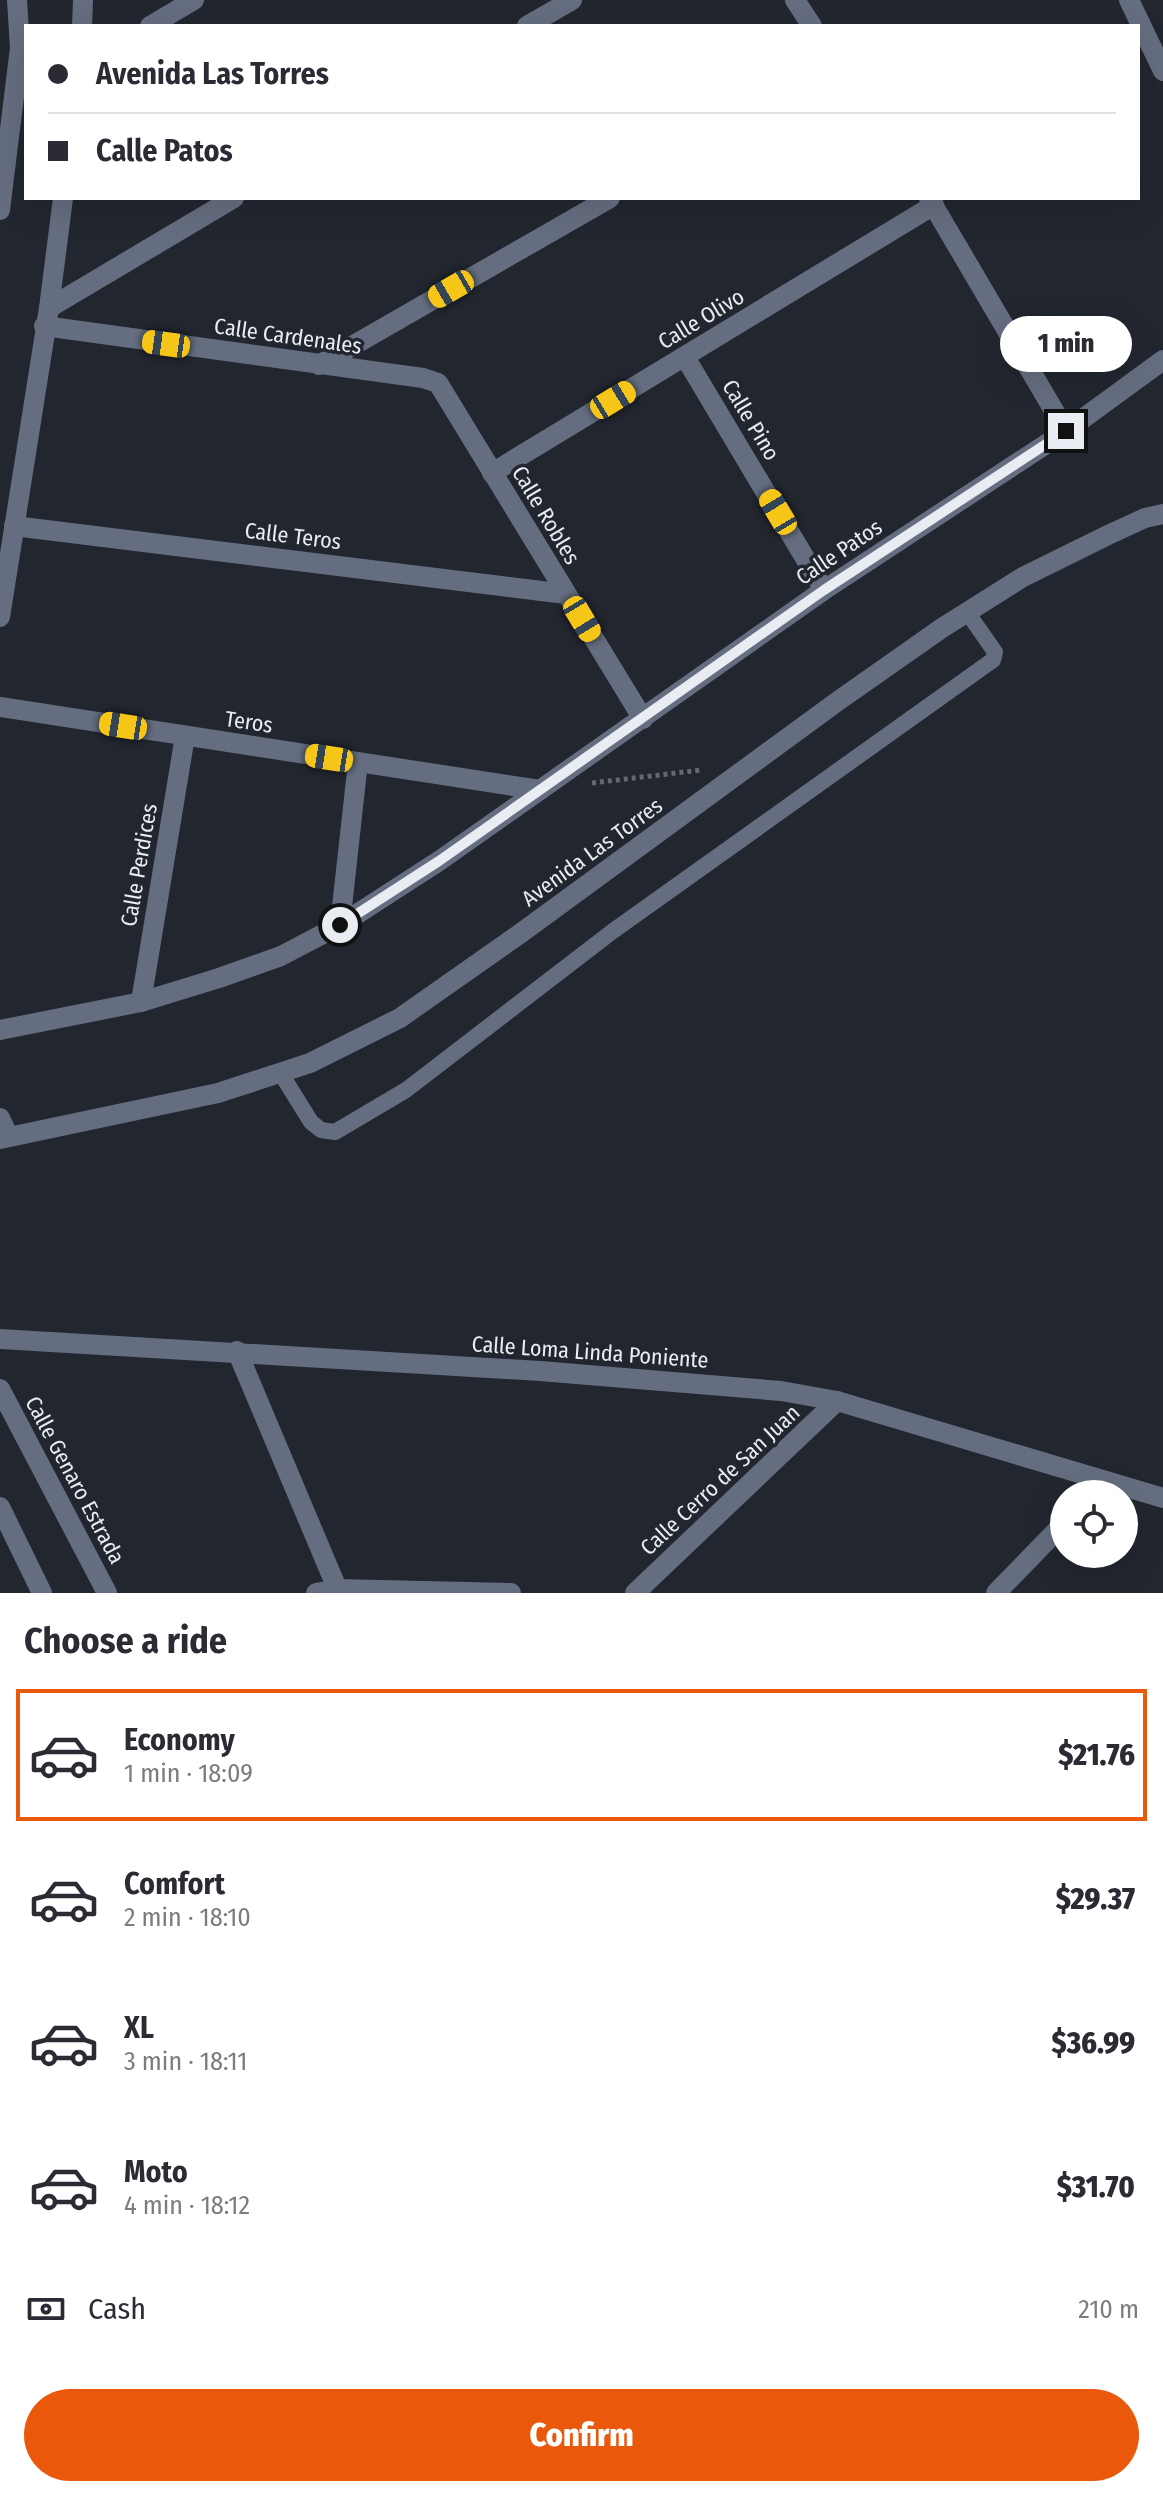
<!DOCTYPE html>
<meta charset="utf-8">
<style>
body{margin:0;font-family:"Fira Sans Condensed",sans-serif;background:#f7f7f7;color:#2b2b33;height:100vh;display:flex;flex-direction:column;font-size:30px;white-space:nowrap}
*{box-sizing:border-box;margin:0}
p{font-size:26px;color:#7c7c81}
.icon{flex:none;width:44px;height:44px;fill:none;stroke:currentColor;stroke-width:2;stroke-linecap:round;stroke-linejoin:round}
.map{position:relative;height:1593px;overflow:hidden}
.drawer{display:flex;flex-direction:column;background:#fff;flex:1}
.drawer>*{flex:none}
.guide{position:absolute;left:24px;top:24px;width:1116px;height:176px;border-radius:0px;box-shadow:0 8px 32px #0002;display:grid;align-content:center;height:176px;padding:0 24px;background:#fff}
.tools{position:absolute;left:1050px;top:1480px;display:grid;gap:16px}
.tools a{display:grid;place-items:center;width:88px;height:88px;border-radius:50%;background:#fff;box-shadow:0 8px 32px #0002;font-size:40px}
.end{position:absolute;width:36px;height:36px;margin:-18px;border:10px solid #e9ecf2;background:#111;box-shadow:0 0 0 4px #111}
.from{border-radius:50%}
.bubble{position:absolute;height:56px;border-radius:28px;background:#fff;box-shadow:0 8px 32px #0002;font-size:26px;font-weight:800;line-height:56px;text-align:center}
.car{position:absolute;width:24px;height:48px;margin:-24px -12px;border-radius:10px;box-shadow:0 0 6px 2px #0007;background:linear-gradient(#f5c518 24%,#345 0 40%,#f5c518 0 76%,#345 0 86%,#f5c518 0)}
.guide b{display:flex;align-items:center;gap:28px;height:76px;font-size:30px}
.guide b+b{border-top:2px solid #e1e1e2}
.guide i{width:20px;height:20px;background:#2b2b33}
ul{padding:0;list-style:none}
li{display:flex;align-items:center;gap:24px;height:132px;margin:0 16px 12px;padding:0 8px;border:4px solid transparent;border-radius:0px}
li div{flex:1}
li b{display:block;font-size:30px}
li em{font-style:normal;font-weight:800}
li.current{border-color:#ea580c}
li>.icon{width:72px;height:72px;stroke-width:1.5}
h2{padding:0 24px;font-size:36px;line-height:96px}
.pay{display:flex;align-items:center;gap:20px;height:88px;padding:0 24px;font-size:30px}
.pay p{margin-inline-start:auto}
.button{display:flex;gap:16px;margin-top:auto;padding:16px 24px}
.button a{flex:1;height:92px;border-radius:48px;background:#ea580c;color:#fff;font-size:32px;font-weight:800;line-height:92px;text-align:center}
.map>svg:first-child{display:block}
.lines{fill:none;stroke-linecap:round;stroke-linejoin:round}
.path{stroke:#646870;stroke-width:5;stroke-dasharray:4 4;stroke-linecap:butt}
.service{stroke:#656e80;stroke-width:16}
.minor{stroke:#656e80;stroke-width:20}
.tertiary{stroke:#656e80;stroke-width:20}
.route{stroke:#e9ecf2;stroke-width:10}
.labels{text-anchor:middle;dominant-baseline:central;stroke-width:7;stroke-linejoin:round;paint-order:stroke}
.street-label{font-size:22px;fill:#e9ecf2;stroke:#22262f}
</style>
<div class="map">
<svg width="1163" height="1593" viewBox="0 0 1163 1593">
<rect width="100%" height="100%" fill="#22262f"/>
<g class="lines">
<polyline class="path" points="592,783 701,770"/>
<polyline class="service" points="280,1072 311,1122 321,1130 335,1132 406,1090 613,931 993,660 995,652 967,612"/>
<g class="minor">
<polyline points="795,0 812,26"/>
<polyline points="1129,0 1163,71"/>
<polyline points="150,26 194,0"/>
<polyline points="527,26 572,0"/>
<polyline points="929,198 1066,431"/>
<polyline points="49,308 234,198"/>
<polyline points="44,326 423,378 438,383 643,719"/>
<polyline points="685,357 824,590"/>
<polyline points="319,365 610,198"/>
<polyline points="492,473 934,205"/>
<polyline points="14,526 566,594"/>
<polyline points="0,707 540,790"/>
<polyline points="340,925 358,762"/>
<polyline points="141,1002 185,736"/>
<polyline points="0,1030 141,1002 219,978 281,956 340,925 439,861 824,590 1066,431 1163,360"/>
<polyline points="0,1339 540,1371 781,1391 837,1401 1163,1498"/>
<polyline points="237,1351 339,1593"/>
<polyline points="316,1593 337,1589 511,1593"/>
<polyline points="635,1593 837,1401"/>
<polyline points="996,1593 1064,1523"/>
</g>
<g class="tertiary">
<polyline points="82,26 83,0"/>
<polyline points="0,210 20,48 17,0"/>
<polyline points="0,617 49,308 63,198"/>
<polyline points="0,1118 9,1137"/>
<polyline points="0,1139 218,1093 310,1063 400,1018 521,933 838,701 942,628 1023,577 1108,535 1145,518 1163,514"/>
<polyline points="0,1389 107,1593"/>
<polyline points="0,1507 42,1593"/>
</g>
</g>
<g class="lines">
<polyline class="route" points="340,925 439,861 824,590 1066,431"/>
</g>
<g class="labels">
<g class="street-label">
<text transform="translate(701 319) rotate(-31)">Calle Olivo</text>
<text transform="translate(288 336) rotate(8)">Calle Cardenales</text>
<text transform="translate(751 420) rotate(59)">Calle Pino</text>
<text transform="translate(546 515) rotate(59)">Calle Robles</text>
<text transform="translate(293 536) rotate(7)">Calle Teros</text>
<text transform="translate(839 552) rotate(-34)">Calle Patos</text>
<text transform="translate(249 722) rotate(8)">Teros</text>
<text transform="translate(592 852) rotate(-36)">Avenida Las Torres</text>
<text transform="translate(139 865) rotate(-80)">Calle Perdices</text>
<text transform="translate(590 1352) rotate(4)">Calle Loma Linda Poniente</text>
<text transform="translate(75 1480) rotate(62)">Calle Genaro Estrada</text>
<text transform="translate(720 1480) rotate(-43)">Calle Cerro de San Juan</text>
</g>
</g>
</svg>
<div class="tools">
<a><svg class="icon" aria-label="locate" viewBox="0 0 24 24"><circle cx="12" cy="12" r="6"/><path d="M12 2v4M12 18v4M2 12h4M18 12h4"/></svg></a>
</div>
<i class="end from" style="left:340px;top:925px"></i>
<i class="end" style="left:1066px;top:431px"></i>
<div class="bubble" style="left:1000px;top:316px;width:132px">1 min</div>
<i class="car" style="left:451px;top:289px;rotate:240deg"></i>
<i class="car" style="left:166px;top:344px;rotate:278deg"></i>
<i class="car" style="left:613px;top:400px;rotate:59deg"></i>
<i class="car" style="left:778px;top:512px;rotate:329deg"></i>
<i class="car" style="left:582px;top:619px;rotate:149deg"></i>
<i class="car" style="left:123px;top:726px;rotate:279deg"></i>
<i class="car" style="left:329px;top:758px;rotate:279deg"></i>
<div class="guide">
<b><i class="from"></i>Avenida Las Torres</b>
<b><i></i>Calle Patos</b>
</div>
</div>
<section class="drawer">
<h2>Choose a ride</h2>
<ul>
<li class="current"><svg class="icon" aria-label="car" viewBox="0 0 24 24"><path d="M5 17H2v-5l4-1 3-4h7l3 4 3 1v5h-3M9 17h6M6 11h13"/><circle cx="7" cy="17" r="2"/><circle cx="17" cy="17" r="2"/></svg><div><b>Economy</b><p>1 min · 18:09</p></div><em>$21.76</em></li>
<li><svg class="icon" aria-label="car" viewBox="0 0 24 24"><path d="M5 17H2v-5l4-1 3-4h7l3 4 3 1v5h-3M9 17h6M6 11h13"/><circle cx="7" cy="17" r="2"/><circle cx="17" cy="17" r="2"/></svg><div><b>Comfort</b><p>2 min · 18:10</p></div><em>$29.37</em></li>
<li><svg class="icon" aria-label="car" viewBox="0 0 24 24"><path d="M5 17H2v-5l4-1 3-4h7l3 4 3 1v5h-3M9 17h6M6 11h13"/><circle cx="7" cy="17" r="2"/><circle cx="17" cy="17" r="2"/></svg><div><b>XL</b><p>3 min · 18:11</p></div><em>$36.99</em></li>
<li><svg class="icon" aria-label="car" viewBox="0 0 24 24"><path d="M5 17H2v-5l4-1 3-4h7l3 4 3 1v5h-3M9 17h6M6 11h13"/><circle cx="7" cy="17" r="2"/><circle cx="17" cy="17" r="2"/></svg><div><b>Moto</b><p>4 min · 18:12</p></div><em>$31.70</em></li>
</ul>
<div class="pay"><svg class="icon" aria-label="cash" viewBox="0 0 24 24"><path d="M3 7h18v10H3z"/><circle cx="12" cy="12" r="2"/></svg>Cash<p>210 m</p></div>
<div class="button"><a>Confirm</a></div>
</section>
